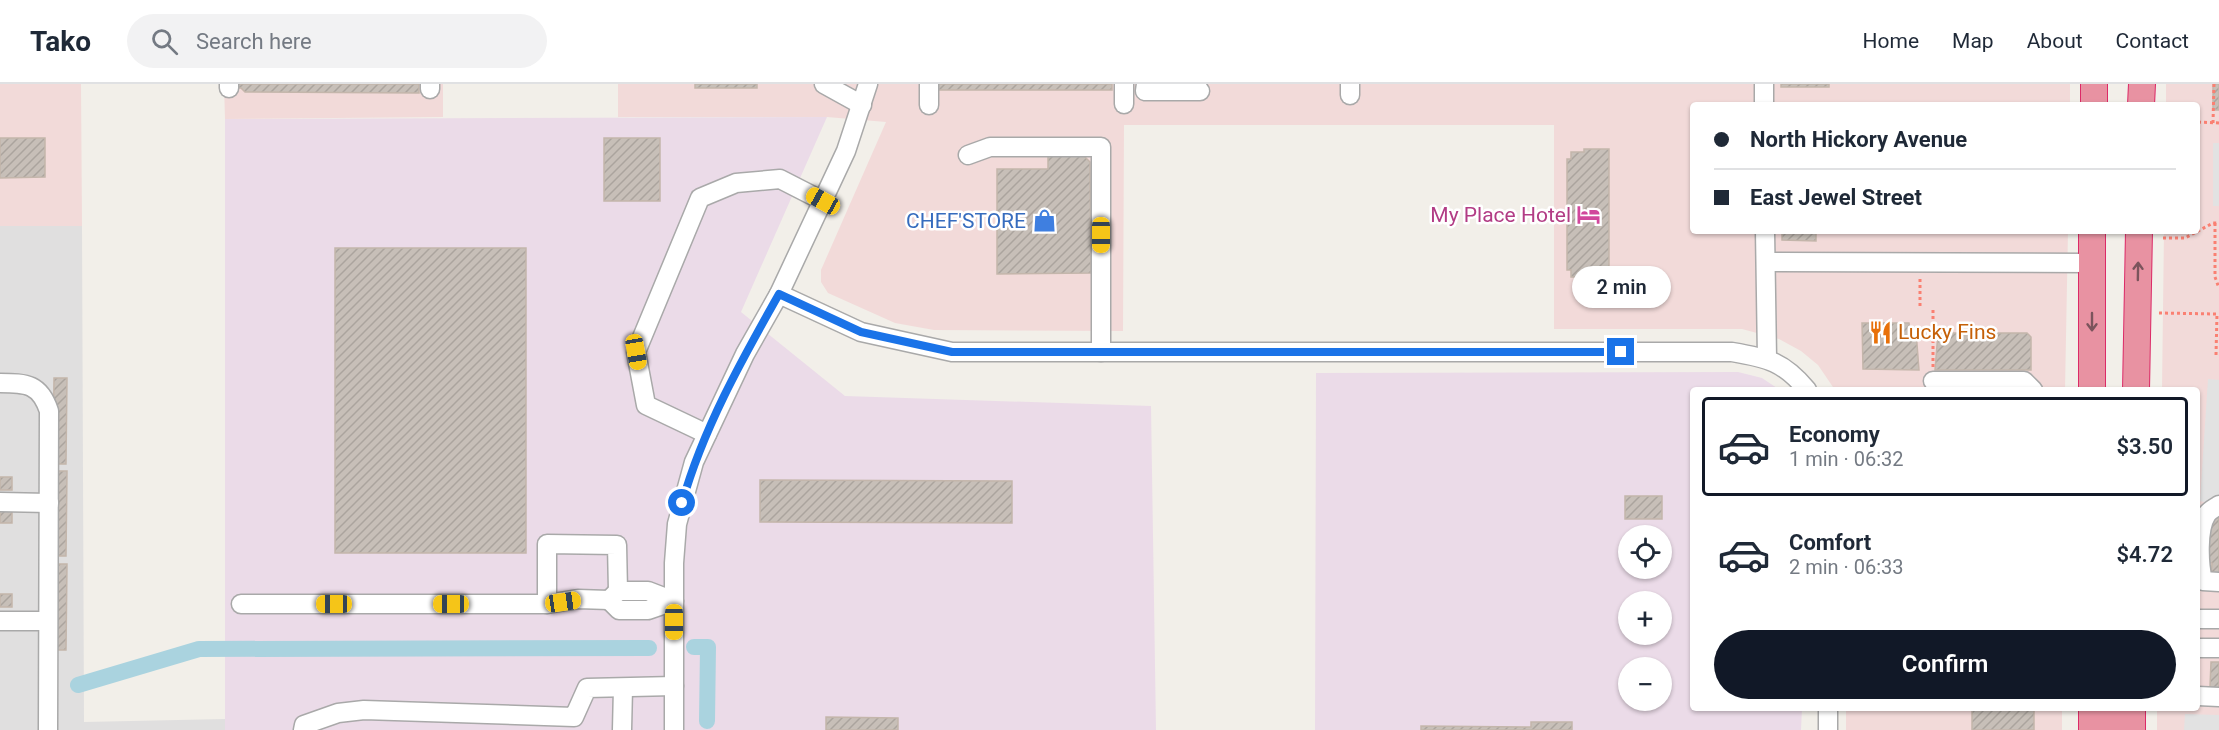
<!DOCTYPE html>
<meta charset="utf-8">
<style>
body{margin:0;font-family:Roboto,sans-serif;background:#f2f2f3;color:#1f2937;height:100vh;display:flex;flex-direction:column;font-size:22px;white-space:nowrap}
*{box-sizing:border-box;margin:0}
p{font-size:20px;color:#747a83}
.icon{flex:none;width:33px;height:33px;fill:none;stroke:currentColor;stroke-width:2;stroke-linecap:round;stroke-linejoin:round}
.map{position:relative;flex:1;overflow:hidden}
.side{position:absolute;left:1690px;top:303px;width:510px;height:324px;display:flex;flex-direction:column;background:#fff;border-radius:6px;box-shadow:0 2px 4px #0004}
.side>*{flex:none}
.guide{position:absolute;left:1690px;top:18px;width:510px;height:132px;border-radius:6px;box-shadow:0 2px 4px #0004;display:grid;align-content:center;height:132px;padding:0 24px;background:#fff}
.tools{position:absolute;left:1618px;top:441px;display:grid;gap:12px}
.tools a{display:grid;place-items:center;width:54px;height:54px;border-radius:50%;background:#fff;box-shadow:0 2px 4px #0004;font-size:30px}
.end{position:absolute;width:27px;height:27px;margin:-14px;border:8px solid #1a73e8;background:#fff;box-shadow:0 0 0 3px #fff}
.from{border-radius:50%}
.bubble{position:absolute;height:42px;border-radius:21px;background:#fff;box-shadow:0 2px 4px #0004;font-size:20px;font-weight:600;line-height:42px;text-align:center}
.car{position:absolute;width:18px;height:36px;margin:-18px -9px;border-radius:8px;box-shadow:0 0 4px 2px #0007;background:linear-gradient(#f5c518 24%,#345 0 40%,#f5c518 0 76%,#345 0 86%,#f5c518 0)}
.guide b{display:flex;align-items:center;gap:21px;height:57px;font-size:22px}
.guide b+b{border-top:2px solid #e0e1e3}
.guide i{width:15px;height:15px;background:#1f2937}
ul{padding:10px 0 0;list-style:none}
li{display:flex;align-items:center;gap:18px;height:99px;margin:0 12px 9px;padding:0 12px;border:3px solid transparent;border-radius:6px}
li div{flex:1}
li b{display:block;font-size:22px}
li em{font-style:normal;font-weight:600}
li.on{border-color:#111827}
li>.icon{width:54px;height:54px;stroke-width:1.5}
.cta{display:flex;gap:12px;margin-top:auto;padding:12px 24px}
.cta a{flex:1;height:69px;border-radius:36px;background:#111827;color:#fff;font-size:24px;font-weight:600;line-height:69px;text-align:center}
header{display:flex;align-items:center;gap:36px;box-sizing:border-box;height:84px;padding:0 30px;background:#fff;border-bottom:2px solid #e0e1e3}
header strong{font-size:28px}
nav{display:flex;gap:33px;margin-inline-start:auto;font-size:21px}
.search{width:420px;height:54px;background:#f2f2f3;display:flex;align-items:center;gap:15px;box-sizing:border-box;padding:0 21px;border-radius:33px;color:#747a83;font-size:22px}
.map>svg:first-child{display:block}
.residential{fill:#e0dfdf}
.commercial{fill:#f2dad9}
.industrial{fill:#ebdbe8;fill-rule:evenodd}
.parking{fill:#e2e2e2}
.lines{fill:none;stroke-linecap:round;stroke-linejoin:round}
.canal{stroke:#aad3df;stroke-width:16}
.building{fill:url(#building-hatch);stroke:#c4b6ab;stroke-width:1.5}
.minor-casing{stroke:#a9a9a9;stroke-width:21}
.highway-casing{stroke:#dc2a67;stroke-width:28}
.path{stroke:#fa8072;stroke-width:3;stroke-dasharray:3 3;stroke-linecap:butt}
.minor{stroke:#fff;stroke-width:18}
.highway{stroke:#e892a2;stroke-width:26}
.oneway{stroke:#7b545c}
.route{stroke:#1a73e8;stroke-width:8}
.labels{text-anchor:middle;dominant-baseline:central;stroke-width:5;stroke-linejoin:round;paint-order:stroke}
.hotel-label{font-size:21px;fill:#b23c85;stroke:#fff;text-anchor:end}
.shop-label{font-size:21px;fill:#366cbe;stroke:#fff;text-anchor:end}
.food-label{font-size:21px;fill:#c56008;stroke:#fff;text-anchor:start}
</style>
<header>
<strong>Tako</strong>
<div class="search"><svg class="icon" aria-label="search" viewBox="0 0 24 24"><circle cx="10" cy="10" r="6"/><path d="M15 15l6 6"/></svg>Search here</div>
<nav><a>Home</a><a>Map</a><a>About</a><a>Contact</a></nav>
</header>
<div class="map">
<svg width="2219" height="646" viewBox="0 0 2219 646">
<defs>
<pattern id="building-hatch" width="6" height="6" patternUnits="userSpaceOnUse" patternTransform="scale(1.5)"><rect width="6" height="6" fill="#c7bfb8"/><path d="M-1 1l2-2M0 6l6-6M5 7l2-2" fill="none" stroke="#aba49e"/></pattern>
</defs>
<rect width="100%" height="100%" fill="#f2efe9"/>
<polygon class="residential" points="0,142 82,142 84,638 225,635 225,646 0,646"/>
<g class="commercial">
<polygon points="0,0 81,0 82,142 0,142"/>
<polygon points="224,0 443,0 443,33 225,35"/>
<polygon points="618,0 2070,0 2070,21 1694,21 1694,147 2068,147 2065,306 1835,306 1818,281 1801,267 1779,255 1742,245 1554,245 1554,41 1124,41 1123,247 934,246 895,239 828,209 821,198 821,186 886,38 827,33 618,33"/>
<polygon points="2166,0 2219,0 2219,646 2157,646 2157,624 2198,624 2198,306 2162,306 2164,147 2198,147 2198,21 2166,21"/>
<rect x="1846" y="624" width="216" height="22"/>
</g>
<g class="industrial">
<polygon points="827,33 741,228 845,312 1151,322 1156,646 225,646 225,35"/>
<path d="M1738,288l24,6 18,12h-86v318h108l-1,22h-486l1,-357zM1629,452h33v32h-33zM1629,518h33v32h-33zM1629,584h33v32h-33z"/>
</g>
<g class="parking">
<rect x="2213" y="59" width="6" height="63"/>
<polygon points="2208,295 2219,296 2219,422 2200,417"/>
<polygon points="2185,630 2219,631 2219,646 2184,646"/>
</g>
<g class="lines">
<g class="canal">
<polyline points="694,563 708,563 707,637"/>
<polyline points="78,601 199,565 649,564"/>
</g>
</g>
<g class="building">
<polygon points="234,0 419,0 419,9 245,8 241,4 234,4"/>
<rect x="695" y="0" width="62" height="4"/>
<rect x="937" y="0" width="175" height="6"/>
<rect x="1781" y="0" width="48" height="3"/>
<rect x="2213" y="0" width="6" height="26"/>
<polygon points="0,54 45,54 45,93 0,94"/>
<rect x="604" y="54" width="56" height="63"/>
<polygon points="1584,65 1609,65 1609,196 1582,196 1582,193 1571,193 1571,186 1567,186 1567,75 1571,75 1571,68 1584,68"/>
<polygon points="1048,71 1083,71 1090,78 1091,189 997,190 997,85 1048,85"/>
<polygon points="1782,147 1816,147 1816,157 1782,156"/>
<rect x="335" y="164" width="191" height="305"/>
<polygon points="1862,239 1909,239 1910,247 1916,247 1919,286 1863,285"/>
<polygon points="1938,249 2027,249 2031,253 2031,286 1935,286"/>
<polygon points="54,294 67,294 66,380 53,380"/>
<polygon points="54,387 67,387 66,472 53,472"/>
<rect x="0" y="393" width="12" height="13"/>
<polygon points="760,396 1012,397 1012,439 760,438"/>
<rect x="1625" y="412" width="37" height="23"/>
<rect x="0" y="426" width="12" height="13"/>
<polygon points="2212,433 2219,434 2219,493 2211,492 2212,479 2207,478"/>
<polygon points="54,480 67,480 66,566 53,566"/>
<rect x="0" y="510" width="12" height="13"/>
<polygon points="2211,578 2219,578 2219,604 2210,603"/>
<rect x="1972" y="624" width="62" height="22"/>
<polygon points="826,633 898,634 898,646 826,646"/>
<polygon points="1531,638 1572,638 1572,646 1421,646 1421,642 1531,643"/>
</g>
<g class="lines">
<defs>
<g id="minor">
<polyline points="229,0 229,4"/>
<polyline points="430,0 430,5"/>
<polyline points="824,0 862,21"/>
<polyline points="1124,0 1124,20"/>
<polyline points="1146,0 1145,7 1200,7"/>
<polyline points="1764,0 1764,21"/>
<polyline points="1350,11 1350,0"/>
<polyline points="929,21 929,0"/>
<polyline points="968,71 990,63 1101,63 1101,268"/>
<polyline points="1765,147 1767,274"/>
<polyline points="1766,178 2092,179"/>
<path d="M779,210l82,38 91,20h780c36,6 52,10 75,38"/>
<polyline points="1933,297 2024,297 2033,306"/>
<path d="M0,299c27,0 40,1 49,28l-1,319"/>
<polyline points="707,350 646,321 636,268 700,114 736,99 780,95 823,117"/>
<polyline points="0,418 49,419"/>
<path d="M2219,421c-4,3 -9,5 -12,9 -10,15 -8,50 -4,67l16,1"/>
<polygon points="618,507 648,507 674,517 648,526 619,526 609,516"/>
<polyline points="241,520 547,520 547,460 617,461 618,507"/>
<polyline points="547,520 578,515 609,516"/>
<polyline points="2198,535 2219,535"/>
<polyline points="0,537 48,537"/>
<polyline points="2198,564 2219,564"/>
<polyline points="2198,612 2219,613"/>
<polyline points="303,646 304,641 338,629 364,626 574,633 587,604 674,602"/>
<polyline points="622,646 623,604"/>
<polyline points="674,646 674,479 677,440 694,378 745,270 779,210 846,67 868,0"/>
<polyline points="1828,646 1828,624"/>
</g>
<g id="highway">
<polyline points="2094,21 2094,0"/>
<polyline points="2141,21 2142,0"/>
<polyline points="2092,147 2092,306"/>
<polyline points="2136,306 2139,147"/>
<polyline points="2092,646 2092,624"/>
<polyline points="2114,646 2114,624"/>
<polyline points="2132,646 2132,624"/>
</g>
</defs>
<use href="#minor" class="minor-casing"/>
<use href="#highway" class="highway-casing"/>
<g class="path">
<polyline points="2198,38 2219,39"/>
<polyline points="2213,39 2214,0"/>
<polyline points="2215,139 2215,193 2219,204"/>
<polyline points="2163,154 2185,154 2213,139 2219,139"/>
<polyline points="1920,195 1920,225"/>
<polyline points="2159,229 2217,230 2216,271 2219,271"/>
<polyline points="1933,283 1933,225"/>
</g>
<use href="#minor" class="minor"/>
<use href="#highway" class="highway"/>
</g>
<defs><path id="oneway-shaft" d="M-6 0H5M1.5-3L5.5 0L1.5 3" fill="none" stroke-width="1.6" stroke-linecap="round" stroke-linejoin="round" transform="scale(1.5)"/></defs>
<g class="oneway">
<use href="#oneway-shaft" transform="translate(2138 187) rotate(-89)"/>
<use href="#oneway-shaft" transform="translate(2092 238) rotate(90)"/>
</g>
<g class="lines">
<path class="route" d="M682,419c21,-74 59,-142 97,-209l82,38 91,20h669"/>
</g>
<defs>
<symbol id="hotel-bare" viewBox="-9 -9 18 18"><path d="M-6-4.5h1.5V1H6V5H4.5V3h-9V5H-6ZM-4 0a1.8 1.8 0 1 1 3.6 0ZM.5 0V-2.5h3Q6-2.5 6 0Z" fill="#d1479c" stroke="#fff" stroke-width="2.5" paint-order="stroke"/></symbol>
<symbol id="shop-bare" viewBox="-9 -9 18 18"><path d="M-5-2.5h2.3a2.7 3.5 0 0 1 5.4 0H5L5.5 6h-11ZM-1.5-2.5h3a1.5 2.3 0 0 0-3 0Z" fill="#3f7fe0" stroke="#fff" stroke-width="2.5" paint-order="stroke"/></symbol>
<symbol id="restaurant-bare" viewBox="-9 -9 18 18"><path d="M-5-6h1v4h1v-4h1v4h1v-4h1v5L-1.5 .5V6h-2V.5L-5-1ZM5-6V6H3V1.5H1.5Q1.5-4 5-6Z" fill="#e8710a" stroke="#fff" stroke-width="2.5" paint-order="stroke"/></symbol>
</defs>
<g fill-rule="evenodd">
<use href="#hotel-bare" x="1572" y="114" width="33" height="33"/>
<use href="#shop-bare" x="1028" y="120" width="33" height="33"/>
<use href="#restaurant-bare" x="1864" y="232" width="33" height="33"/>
</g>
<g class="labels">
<g class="hotel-label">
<text x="1571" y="131">My Place Hotel</text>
</g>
<g class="shop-label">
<text x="1026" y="137">CHEF'STORE</text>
</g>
<g class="food-label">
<text x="1898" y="248">Lucky Fins</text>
</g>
</g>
</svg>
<div class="tools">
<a><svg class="icon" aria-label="locate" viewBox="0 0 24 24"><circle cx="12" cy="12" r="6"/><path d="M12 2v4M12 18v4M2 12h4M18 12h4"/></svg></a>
<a>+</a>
<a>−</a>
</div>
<i class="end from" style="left:682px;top:419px"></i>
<i class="end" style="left:1621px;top:268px"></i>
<div class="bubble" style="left:1572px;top:182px;width:99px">2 min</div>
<i class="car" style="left:823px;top:117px;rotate:299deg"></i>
<i class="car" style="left:1101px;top:151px;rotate:180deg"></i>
<i class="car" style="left:636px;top:268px;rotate:170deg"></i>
<i class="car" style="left:563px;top:518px;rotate:82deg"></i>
<i class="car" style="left:334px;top:520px;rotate:270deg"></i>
<i class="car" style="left:451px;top:520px;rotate:270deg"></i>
<i class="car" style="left:674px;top:538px;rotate:180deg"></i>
<div class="guide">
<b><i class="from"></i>North Hickory Avenue</b>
<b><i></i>East Jewel Street</b>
</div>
<section class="side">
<ul>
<li class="on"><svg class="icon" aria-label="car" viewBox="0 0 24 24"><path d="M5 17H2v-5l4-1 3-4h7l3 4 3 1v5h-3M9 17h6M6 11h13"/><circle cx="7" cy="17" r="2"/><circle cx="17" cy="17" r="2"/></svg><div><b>Economy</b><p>1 min · 06:32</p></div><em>$3.50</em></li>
<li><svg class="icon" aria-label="car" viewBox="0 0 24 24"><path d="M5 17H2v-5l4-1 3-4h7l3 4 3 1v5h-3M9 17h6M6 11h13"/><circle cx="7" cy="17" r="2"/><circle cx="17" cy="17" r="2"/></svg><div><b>Comfort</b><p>2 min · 06:33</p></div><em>$4.72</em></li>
</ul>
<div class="cta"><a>Confirm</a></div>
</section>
</div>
